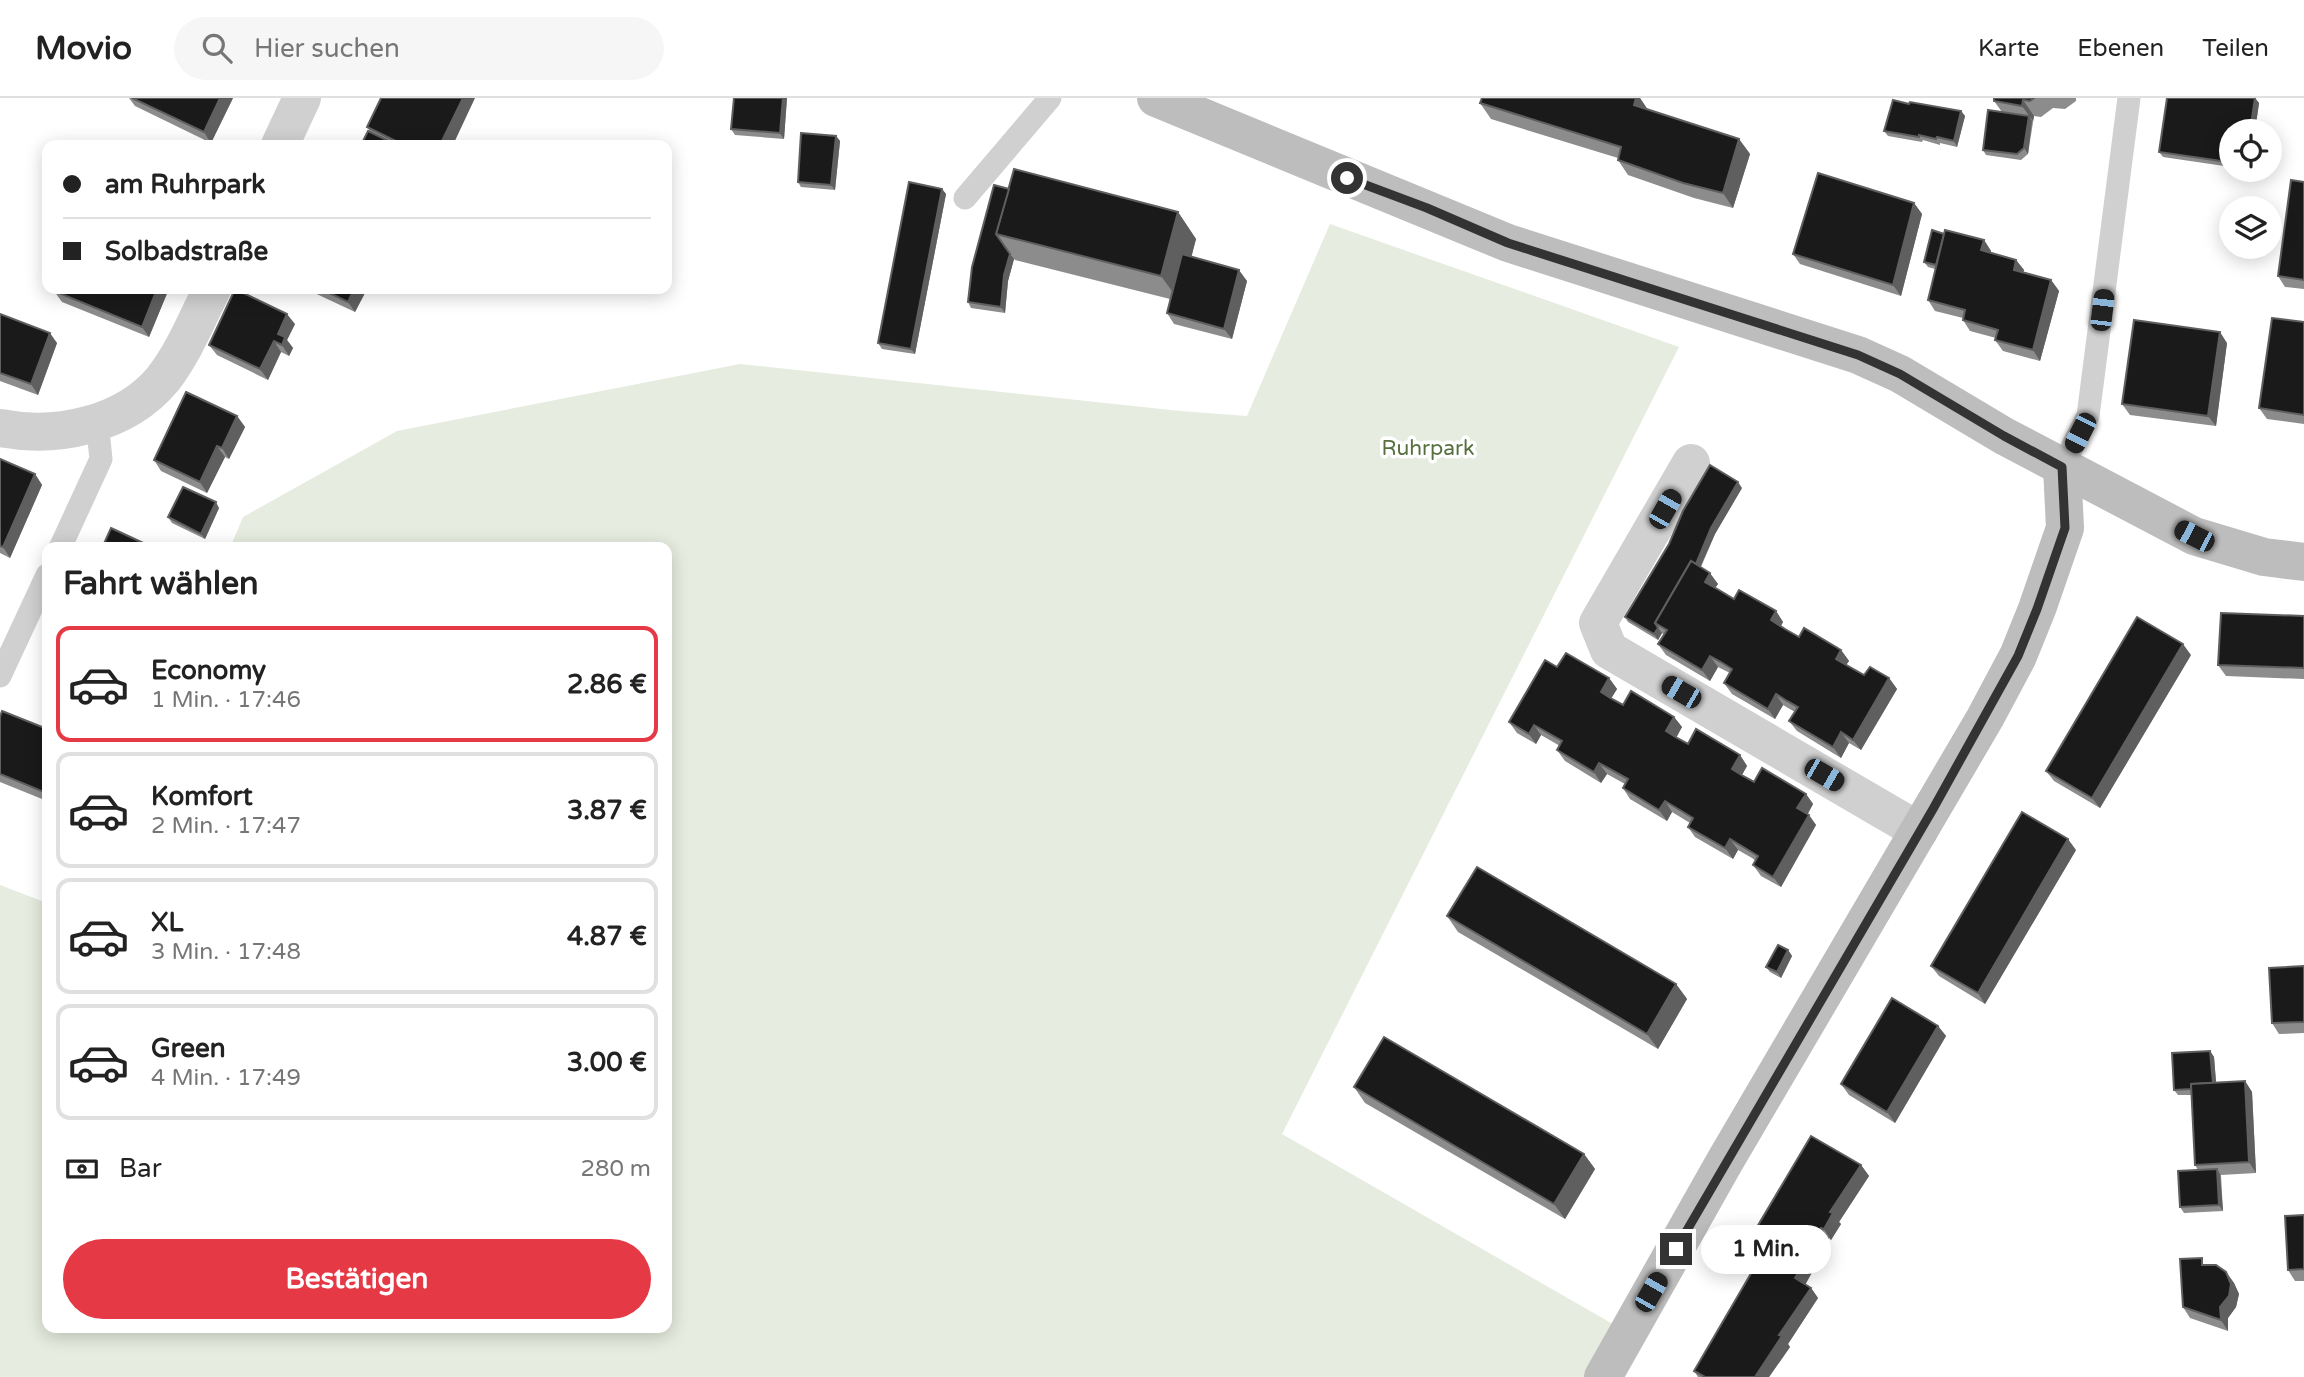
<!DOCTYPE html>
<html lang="de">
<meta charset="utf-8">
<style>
body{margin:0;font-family:"Varela Round",sans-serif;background:#f6f6f6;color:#222;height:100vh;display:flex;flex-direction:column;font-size:26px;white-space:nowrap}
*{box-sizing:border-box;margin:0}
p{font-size:23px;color:#767676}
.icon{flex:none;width:38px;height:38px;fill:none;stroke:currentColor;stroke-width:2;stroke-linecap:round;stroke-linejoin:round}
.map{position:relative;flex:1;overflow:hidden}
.sheet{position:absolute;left:42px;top:444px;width:630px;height:791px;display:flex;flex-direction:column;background:#fff;border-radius:14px;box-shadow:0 4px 18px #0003}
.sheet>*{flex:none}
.banner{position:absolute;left:42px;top:42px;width:630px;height:154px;border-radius:14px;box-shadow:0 4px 18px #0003;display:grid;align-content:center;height:154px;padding:0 21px;background:#fff}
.buttons{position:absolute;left:2219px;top:21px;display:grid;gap:14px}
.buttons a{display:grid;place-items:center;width:63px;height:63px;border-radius:50%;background:#fff;box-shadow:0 4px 18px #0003;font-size:35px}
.end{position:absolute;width:32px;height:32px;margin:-16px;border:9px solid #333;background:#fff;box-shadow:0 0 0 4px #fff}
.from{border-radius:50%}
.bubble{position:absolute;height:49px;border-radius:24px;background:#fff;box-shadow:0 4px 18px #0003;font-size:23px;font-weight:700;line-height:49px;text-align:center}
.car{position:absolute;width:21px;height:42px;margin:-21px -10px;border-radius:9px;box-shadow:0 0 5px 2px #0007;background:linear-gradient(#222 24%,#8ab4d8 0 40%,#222 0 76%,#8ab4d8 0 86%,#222 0)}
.banner b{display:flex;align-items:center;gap:24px;height:66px;font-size:26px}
.banner b+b{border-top:2px solid #e0e0e0}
.banner i{width:18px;height:18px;background:#222}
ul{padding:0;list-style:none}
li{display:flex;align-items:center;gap:21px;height:116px;margin:0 14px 10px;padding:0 7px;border:4px solid #e0e0e0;border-radius:14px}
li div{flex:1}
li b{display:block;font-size:26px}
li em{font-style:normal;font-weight:700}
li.active{border-color:#e63946}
li>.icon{width:63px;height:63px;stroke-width:1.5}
h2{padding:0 21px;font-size:32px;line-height:84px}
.pay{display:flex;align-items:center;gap:18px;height:77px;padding:0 21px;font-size:26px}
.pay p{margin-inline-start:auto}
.cta{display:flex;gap:14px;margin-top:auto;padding:14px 21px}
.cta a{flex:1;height:80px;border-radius:42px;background:#e63946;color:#fff;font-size:28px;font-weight:700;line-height:80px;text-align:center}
header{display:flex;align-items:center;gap:42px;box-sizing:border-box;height:98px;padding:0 35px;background:#fff;border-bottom:2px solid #e0e0e0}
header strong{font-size:33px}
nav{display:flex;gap:38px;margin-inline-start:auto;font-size:24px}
.search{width:490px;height:63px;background:#f6f6f6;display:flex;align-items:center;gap:18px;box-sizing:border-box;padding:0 24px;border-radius:38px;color:#767676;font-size:26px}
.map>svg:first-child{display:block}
.green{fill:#e6ecdf}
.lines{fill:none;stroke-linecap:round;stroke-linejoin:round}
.lane{stroke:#d0d0d0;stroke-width:23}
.street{stroke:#d0d0d0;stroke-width:38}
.secondary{stroke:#bdbdbd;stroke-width:38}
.wall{fill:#8c8c8c}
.shaded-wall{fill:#5f5f5f}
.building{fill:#1a1a1a;stroke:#5f5f5f;stroke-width:2}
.route{stroke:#333;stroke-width:9}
.labels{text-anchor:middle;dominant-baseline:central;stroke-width:7;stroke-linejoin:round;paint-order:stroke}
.park-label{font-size:21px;fill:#56703f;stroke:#fff}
</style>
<header>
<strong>Movio</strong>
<div class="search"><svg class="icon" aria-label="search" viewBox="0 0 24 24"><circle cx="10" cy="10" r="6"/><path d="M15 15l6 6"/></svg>Hier suchen</div>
<nav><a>Karte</a><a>Ebenen</a><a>Teilen</a></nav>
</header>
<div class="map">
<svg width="2304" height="1279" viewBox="0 0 2304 1279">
<rect width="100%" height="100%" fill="#fff"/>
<polygon class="green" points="1330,126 1679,249 1282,1036 1618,1229 1587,1279 0,1279 0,787 47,805 47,1230 667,1230 667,450 230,450 243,419 397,333 740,266 1180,313 1247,318"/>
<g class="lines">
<g class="lane">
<polyline points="965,100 1050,0"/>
<polyline points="2062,369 2088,318 2129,0"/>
<polyline points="60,450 101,361 97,324"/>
<polyline points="0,578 47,477"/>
</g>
<g class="street">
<polyline points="280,47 302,0"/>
<path d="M0,330c56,11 125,-3 163,-49 21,-27 34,-60 49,-90"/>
<polyline points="1691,365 1598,525 1609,552 1919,733"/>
</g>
<g class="secondary">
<polyline points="1156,0 1508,145 1858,257 1900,276 2004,338 2194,438 2264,459 2304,464"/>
<polyline points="1603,1279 1725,1063 1985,620 2018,558 2037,511 2065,430 2062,369"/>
</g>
</g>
<g class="wall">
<polygon points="129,0 233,0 211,45 135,8"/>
<polygon points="787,0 784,41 735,37 731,31"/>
<polygon points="1482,0 1640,0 1648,12 1739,41 1750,56 1733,110 1694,100 1628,77 1618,62 1618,60 1491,21 1480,5"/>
<polygon points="1994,0 2076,0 2076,3 2065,11 2053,10 2041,19 2034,18 2028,56 2021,62 1986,57 1983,52 2002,14 1994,3"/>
<polygon points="2255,0 2259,5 2255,33 2231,33 2231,69 2163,59 2159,54"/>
<polygon points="1909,6 1961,13 1965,18 1957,49 1940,45 1940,47 1923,42 1922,44 1888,38 1884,33"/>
<polygon points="367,29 453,47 361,47 371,35"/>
<polygon points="836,38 840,43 835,92 801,89 798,84"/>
<polygon points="2304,84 2304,191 2285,189 2278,178"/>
<polygon points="942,91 946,96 915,256 882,251 878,245"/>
<polygon points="1009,91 1178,114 1196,141 1191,159 1247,183 1232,241 1174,226 1167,215 1170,201 1015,162 1014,161 1008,183 1005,215 971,210 968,204"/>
<polygon points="1914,105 1922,116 1901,198 1800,166 1793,156"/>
<polygon points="1944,136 1984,142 1991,153 1990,155 2016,162 2024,172 2023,174 2051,182 2059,193 2040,263 2003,253 1995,242 1996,240 1970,233 1963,222 1963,220 1935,213 1928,202 1935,171 1928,169 1924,164"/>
<polygon points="306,191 367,191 355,214"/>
<polygon points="54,193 168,193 149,239 62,204"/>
<polygon points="0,216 57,245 38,297 0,283"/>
<polygon points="2304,224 2304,326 2267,321 2259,310"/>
<polygon points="295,226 287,242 293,250 289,258 281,254 268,282 217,257 209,247"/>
<polygon points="2227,245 2216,328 2130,317 2122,306"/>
<polygon points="237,318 245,329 229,361 225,359 207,395 161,373 154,362"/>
<polygon points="0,361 35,376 42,387 10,460 0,455"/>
<polygon points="1742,390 1715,436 1701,469 1718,486 1715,490 1734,501 1776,513 1783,524 1781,528 1799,539 1841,552 1849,563 1846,567 1864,577 1889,580 1897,591 1861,652 1849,645 1841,660 1797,633 1789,623 1795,614 1783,607 1775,621 1732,596 1724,585 1730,575 1718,569 1710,583 1666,557 1658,546 1664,537 1662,535 1658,542 1628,524 1625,519"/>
<polygon points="219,410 205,441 172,425 168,419"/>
<polygon points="2304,518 2304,581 2226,578 2218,567"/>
<polygon points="2191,557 2100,710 2054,683 2046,673"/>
<polygon points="1557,569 1609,580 1617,591 1611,601 1623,607 1674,619 1682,629 1676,639 1688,646 1740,657 1747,668 1742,677 1754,684 1806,696 1813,706 1808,716 1816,727 1781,789 1761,778 1753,767 1756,763 1752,760 1738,752 1733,761 1695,739 1688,729 1690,725 1672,714 1667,723 1630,701 1623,690 1625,686 1607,676 1601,685 1565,663 1557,652 1560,648 1541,637 1536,646 1517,635 1509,624"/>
<polygon points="0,619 47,631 47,703 0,684"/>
<polygon points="2076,752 1985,906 1939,878 1931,868"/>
<polygon points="1447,818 1676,886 1687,901 1658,951 1458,834"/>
<polygon points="1788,852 1792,858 1781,880 1770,874 1766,869"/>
<polygon points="2304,868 2304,935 2279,936 2272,925"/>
<polygon points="1938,928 1946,938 1895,1025 1849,997 1841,986"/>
<polygon points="2210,953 2214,959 2216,985 2245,983 2252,994 2256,1075 2221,1077 2223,1113 2184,1115 2180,1109 2198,1072 2195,1067 2192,997 2178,997 2174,992"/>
<polygon points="1354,989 1584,1056 1595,1071 1565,1121 1365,1005"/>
<polygon points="1861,1067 1869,1078 1839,1124 1841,1126 1831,1142 1829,1140 1813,1166 1815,1169 1805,1186 1811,1190 1818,1200 1788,1246 1790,1249 1769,1279 1698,1279 1694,1273 1758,1165 1752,1161 1744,1151"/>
<polygon points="2304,1117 2304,1183 2295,1183 2288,1172"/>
<polygon points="2207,1167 2226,1174 2234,1185 2239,1196 2236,1209 2228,1220 2228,1233 2190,1220 2183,1209"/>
</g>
<g class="shaded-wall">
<polygon points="220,0 233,0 211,45 204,34"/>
<polygon points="463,0 475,0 453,47 440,47"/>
<polygon points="783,0 787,0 784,41 780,35"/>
<polygon points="1636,0 1640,0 1648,12 1634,7"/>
<polygon points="2255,0 2259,5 2255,33 2251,33"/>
<polygon points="2023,2 2034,18 2033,23 2022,8"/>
<polygon points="1961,13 1965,18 1957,49 1954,43"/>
<polygon points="2029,18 2032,23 2028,56 2024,50"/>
<polygon points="836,38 840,43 835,92 831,87"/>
<polygon points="1739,41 1750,56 1733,110 1723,95"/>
<polygon points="2231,42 2231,68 2228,64"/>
<polygon points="942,91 946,96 915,256 911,251"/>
<polygon points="1914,105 1922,116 1901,198 1893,187"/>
<polygon points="1178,114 1196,141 1180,204 1161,178"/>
<polygon points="1984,142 1991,153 1988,163 1981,152"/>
<polygon points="1010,156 1014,161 1008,183 1005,215 1001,209 1004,177"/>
<polygon points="2016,162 2024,172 2021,183 2014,172"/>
<polygon points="1239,172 1247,183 1232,241 1224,231"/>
<polygon points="2051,182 2059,193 2040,263 2033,252"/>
<polygon points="157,191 166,191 168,193 149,239 142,229"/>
<polygon points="354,191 367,191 355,214 348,204"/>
<polygon points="287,216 295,226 287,242 293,250 289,258 282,247 278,236"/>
<polygon points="2220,234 2227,245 2216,328 2208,318"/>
<polygon points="50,235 57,245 38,297 31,286"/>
<polygon points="274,243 281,254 268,282 260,271"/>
<polygon points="237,318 245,329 229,361 222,350"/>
<polygon points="217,348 225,359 207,395 200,384"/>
<polygon points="35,376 42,387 10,460 3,449"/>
<polygon points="1738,384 1742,390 1715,436 1698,474 1659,528 1711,430"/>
<polygon points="216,404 219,410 205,441 201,436"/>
<polygon points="1710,475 1718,486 1712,494 1705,484"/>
<polygon points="1776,513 1783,524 1778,533 1771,522"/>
<polygon points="1658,530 1662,535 1658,542 1654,536"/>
<polygon points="2183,546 2191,557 2100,710 2092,700"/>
<polygon points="1841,552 1849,563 1843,571 1836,561"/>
<polygon points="1710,558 1718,569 1710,583 1702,572"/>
<polygon points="1609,580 1617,591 1608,605 1601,594"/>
<polygon points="1889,580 1897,591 1861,652 1853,642"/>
<polygon points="1776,596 1783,607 1775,621 1768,611"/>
<polygon points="1674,619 1682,629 1674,644 1666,633"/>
<polygon points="1534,627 1541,637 1536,646 1529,636"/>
<polygon points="1841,634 1849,645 1841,660 1833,649"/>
<polygon points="1740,657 1747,668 1739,682 1732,671"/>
<polygon points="1599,665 1607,676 1601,685 1594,674"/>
<polygon points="1806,696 1813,706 1805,720 1797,710"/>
<polygon points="1665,703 1672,714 1667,723 1659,712"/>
<polygon points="1809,717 1816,727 1781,789 1773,779"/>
<polygon points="1730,741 1738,752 1733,761 1725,750"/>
<polygon points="2068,741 2076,752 1985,906 1978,895"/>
<polygon points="1788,852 1792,858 1781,880 1777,874"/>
<polygon points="1676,886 1687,901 1658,951 1647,936"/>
<polygon points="1938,928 1946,938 1895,1025 1887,1014"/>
<polygon points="2210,953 2214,959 2217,995 2213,990"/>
<polygon points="2245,983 2252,994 2256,1075 2249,1064"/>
<polygon points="1584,1056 1595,1071 1565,1121 1554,1106"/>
<polygon points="1861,1067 1869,1078 1839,1124 1841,1126 1831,1142 1824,1131 1830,1114"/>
<polygon points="2217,1071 2220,1076 2223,1113 2219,1107"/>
<polygon points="1821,1130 1829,1140 1813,1166 1815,1169 1803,1191 1795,1180 1805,1157"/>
<polygon points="2226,1174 2234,1185 2239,1196 2236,1209 2228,1220 2228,1233 2221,1222 2220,1209"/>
<polygon points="1811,1190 1818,1200 1788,1246 1790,1249 1769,1279 1755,1279 1779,1237"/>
</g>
<g class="building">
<polygon points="132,0 220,0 204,34"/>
<polygon points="381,0 463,0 440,47 404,47 367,29"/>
<polygon points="734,0 783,0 780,35 731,31"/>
<polygon points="1482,0 1636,0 1634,7 1739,41 1723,95 1683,85 1618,62 1621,49 1480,5"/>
<polygon points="1994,0 2034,0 2030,3 2023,2 2022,8 1994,3"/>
<polygon points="2167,0 2255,0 2250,33 2233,30 2233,33 2231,33 2231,42 2228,64 2159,54"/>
<polygon points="1893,2 1909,6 1910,4 1961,13 1954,43 1937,39 1936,41 1919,37 1919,39 1884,33"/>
<polygon points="1988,12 2029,18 2024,50 2017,56 1983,52"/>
<polygon points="368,33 397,47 361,47"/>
<polygon points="801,35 836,38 831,87 798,84"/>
<polygon points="1014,71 1178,114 1161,178 996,136"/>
<polygon points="1818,75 1914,105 1893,187 1793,156"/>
<polygon points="2291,82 2304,84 2304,182 2278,178"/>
<polygon points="909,84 942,91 911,251 878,245"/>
<polygon points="994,87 1009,91 996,136 1010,156 1004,177 1001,209 968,204 972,169"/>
<polygon points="1932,132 1944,136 1936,167 1924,164"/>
<polygon points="1945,132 1984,142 1981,152 2016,162 2014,172 2051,182 2033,252 1995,242 1998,232 1963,222 1965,212 1928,202"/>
<polygon points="1182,156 1239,172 1224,231 1167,215"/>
<polygon points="55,191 157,191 142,229 54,193"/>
<polygon points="235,191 287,216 278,236 285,239 282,247 274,243 260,271 209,247"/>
<polygon points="321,191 354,191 348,204"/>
<polygon points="0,216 50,235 31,286 0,275"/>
<polygon points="2272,220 2304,224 2304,317 2259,310"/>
<polygon points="2134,222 2220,234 2208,318 2122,306"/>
<polygon points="186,294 237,318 222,350 217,348 200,384 154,362"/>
<polygon points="0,361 35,376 3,449 0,448"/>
<polygon points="1710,367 1738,384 1711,430 1696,466 1691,463 1655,525 1658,530 1654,536 1625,519 1669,446 1683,413"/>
<polygon points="183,389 216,404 201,436 168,419"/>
<polygon points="111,430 154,450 102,450"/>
<polygon points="1691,463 1710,475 1705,484 1719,492 1734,501 1739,492 1776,513 1771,522 1785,531 1799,539 1804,530 1841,552 1836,561 1864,577 1870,569 1889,580 1853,642 1841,634 1833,649 1789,623 1798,609 1787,603 1776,596 1768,611 1724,585 1732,571 1721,564 1710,558 1702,572 1658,546 1667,532 1655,525"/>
<polygon points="2221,515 2304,518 2304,570 2218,567"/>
<polygon points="2137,519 2183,546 2092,700 2046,673"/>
<polygon points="1566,555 1609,580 1601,594 1612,601 1623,607 1631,593 1674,619 1666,633 1677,640 1688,646 1696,631 1740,657 1732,671 1743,678 1754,684 1762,670 1806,696 1797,710 1809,717 1773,779 1753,767 1758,758 1745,750 1730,741 1725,750 1688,729 1693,720 1665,703 1659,712 1623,690 1628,681 1599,665 1594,674 1557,652 1562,643 1534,627 1529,636 1509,624 1545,562 1557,569"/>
<polygon points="2,613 47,631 47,686 44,694 0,676 0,619"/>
<polygon points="2022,714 2068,741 1978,895 1931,868"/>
<polygon points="1477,769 1676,886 1647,936 1447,818"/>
<polygon points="1778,847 1788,852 1777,874 1766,869"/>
<polygon points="2304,868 2304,924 2272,925 2269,870"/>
<polygon points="1892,900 1938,928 1887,1014 1841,986"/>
<polygon points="1384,939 1584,1056 1554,1106 1354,989"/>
<polygon points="2210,953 2213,985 2191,986 2191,991 2174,992 2172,955"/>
<polygon points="2245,983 2249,1064 2195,1067 2191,986"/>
<polygon points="1811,1038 1861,1067 1830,1114 1833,1115 1824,1131 1821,1130 1805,1157 1808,1159 1795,1180 1811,1190 1779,1237 1782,1238 1755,1279 1705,1279 1694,1273 1760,1160 1744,1151"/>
<polygon points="2217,1071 2219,1107 2180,1109 2178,1073"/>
<polygon points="2304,1117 2304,1171 2288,1172 2285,1118"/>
<polygon points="2202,1160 2202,1167 2216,1167 2226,1174 2231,1186 2229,1198 2220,1209 2221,1222 2183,1209 2180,1161"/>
</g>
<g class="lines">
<polyline class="route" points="1347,80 1427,110 1508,145 1858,257 1900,276 2004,338 2062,369 2065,430 2037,511 2018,558 1933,711 1676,1151"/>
</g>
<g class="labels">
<g class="park-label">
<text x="1428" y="350">Ruhrpark</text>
</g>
</g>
</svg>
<div class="buttons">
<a><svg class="icon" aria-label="locate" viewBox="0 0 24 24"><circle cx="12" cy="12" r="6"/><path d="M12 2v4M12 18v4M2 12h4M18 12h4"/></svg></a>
<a><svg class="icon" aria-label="layers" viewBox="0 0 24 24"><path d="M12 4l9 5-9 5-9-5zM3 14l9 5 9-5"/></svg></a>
</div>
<i class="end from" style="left:1347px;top:80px"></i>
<i class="end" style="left:1676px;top:1151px"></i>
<div class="bubble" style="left:1701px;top:1127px;width:130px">1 Min.</div>
<i class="car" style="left:2102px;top:212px;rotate:7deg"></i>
<i class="car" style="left:2080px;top:335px;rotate:207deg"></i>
<i class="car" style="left:1665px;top:411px;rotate:30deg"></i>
<i class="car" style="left:2194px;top:438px;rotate:297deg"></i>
<i class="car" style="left:1681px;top:594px;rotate:300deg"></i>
<i class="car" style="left:1824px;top:677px;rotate:120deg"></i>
<i class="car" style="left:1651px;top:1194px;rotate:30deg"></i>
<div class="banner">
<b><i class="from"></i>am Ruhrpark</b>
<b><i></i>Solbadstraße</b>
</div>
<section class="sheet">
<h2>Fahrt wählen</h2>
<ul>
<li class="active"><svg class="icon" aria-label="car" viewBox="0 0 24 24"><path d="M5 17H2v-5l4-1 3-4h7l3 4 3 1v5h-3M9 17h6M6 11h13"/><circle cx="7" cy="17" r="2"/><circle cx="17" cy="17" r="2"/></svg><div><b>Economy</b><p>1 Min. · 17:46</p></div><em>2.86 €</em></li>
<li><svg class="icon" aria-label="car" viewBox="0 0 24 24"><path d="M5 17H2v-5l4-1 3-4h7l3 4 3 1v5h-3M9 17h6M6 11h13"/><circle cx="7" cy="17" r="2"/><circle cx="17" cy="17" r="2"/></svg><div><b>Komfort</b><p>2 Min. · 17:47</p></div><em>3.87 €</em></li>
<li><svg class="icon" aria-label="car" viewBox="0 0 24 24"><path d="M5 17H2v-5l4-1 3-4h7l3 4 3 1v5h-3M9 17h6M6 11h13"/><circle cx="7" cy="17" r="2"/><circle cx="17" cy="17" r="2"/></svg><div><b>XL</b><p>3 Min. · 17:48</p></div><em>4.87 €</em></li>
<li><svg class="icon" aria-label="car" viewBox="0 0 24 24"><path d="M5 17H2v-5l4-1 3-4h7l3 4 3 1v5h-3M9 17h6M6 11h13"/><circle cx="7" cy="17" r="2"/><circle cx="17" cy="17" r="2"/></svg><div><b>Green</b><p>4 Min. · 17:49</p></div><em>3.00 €</em></li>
</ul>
<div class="pay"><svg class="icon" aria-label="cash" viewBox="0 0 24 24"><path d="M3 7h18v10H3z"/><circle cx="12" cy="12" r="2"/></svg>Bar<p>280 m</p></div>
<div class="cta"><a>Bestätigen</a></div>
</section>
</div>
